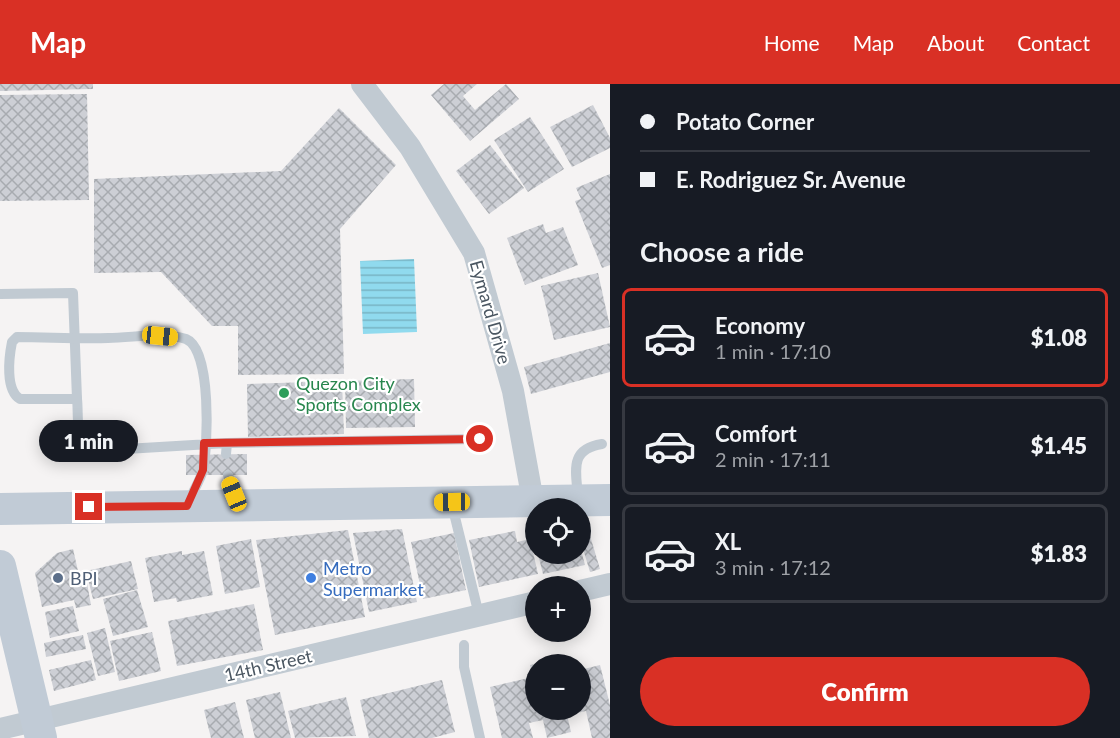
<!DOCTYPE html>
<meta charset="utf-8">
<style>
body{margin:0;font-family:Lato,sans-serif;background:#242831;color:#f1f3f6;height:100vh;display:flex;flex-direction:column;font-size:22px;white-space:nowrap}
*{box-sizing:border-box;margin:0}
p{font-size:20px;color:#9ea1a6}
.icon{flex:none;width:33px;height:33px;fill:none;stroke:currentColor;stroke-width:2;stroke-linecap:round;stroke-linejoin:round}
.map{position:relative;flex:1;overflow:hidden}
.details{display:flex;flex-direction:column;background:#171b24;width:510px}
.details>*{flex:none}
.banner{display:grid;align-content:center;height:132px;padding:0 30px;background:#171b24}
.buttons{position:absolute;left:525px;top:414px;display:grid;gap:12px}
.buttons a{display:grid;place-items:center;width:66px;height:66px;border-radius:50%;background:#171b24;box-shadow:0 3px 15px #0003;font-size:30px}
.end{position:absolute;width:27px;height:27px;margin:-14px;border:8px solid #d93025;background:#fff;box-shadow:0 0 0 3px #fff}
.from{border-radius:50%}
.bubble{position:absolute;height:42px;border-radius:21px;background:#171b24;box-shadow:0 3px 15px #0003;font-size:20px;font-weight:800;line-height:42px;text-align:center}
.car{position:absolute;width:18px;height:36px;margin:-18px -9px;border-radius:8px;box-shadow:0 0 4px 2px #0007;background:linear-gradient(#f5c518 24%,#345 0 40%,#f5c518 0 76%,#345 0 86%,#f5c518 0)}
.banner b{display:flex;align-items:center;gap:21px;height:57px;font-size:22px}
.banner b+b{border-top:2px solid #363941}
.banner i{width:15px;height:15px;background:#f1f3f6}
ul{padding:0;list-style:none}
li{display:flex;align-items:center;gap:18px;height:99px;margin:0 12px 9px;padding:0 18px;border:3px solid #363941;border-radius:9px}
li div{flex:1}
li b{display:block;font-size:22px}
li em{font-style:normal;font-weight:800}
li.active{border-color:#d93025}
li>.icon{width:54px;height:54px;stroke-width:1.5}
h2{padding:0 30px;font-size:27px;line-height:72px}
.action{display:flex;gap:12px;margin-top:auto;padding:12px 30px}
.action a{flex:1;height:69px;border-radius:36px;background:#d93025;color:#fff;font-size:24px;font-weight:800;line-height:69px;text-align:center}
header{display:flex;align-items:center;gap:36px;box-sizing:border-box;height:84px;padding:0 30px;background:#d93025;color:#fff}
header strong{font-size:28px}
nav{display:flex;gap:33px;margin-inline-start:auto;font-size:21px}
main{display:flex;flex:1;min-height:0}
.map>svg:first-child{display:block}
.water{fill:url(#water-rules)}
.building{fill:url(#building-cross-hatch)}
.lines{fill:none;stroke-linecap:round;stroke-linejoin:round}
.lane{stroke:#c1cad2;stroke-width:10}
.street{stroke:#c1cad2;stroke-width:22}
.secondary{stroke:#c1cbd6;stroke-width:32}
.route{stroke:#d93025;stroke-width:8}
.leisure-dot{fill:#2e9e5b;stroke:#fff;stroke-width:2}
.service-dot{fill:#5c6f8a;stroke:#fff;stroke-width:2}
.shop-dot{fill:#3f7fe0;stroke:#fff;stroke-width:2}
.labels{text-anchor:middle;dominant-baseline:central;stroke-width:4.5;stroke-linejoin:round;paint-order:stroke}
.street-label{font-size:18px;fill:#4a5661;stroke:#fff}
.leisure-label{font-size:18px;fill:#27864d;stroke:#fff;text-anchor:start}
.shop-label{font-size:18px;fill:#366cbe;stroke:#fff;text-anchor:start}
.service-label{font-size:18px;fill:#4e5e75;stroke:#fff;text-anchor:start}
</style>
<header>
<strong>Map</strong>
<nav><a>Home</a><a>Map</a><a>About</a><a>Contact</a></nav>
</header>
<main>
<div class="map">
<svg width="610" height="654" viewBox="0 0 610 654">
<defs>
<pattern id="water-rules" width="6" height="5" patternUnits="userSpaceOnUse" patternTransform="scale(1.5)"><rect width="6" height="5" fill="#90daee"/><path d="M0 2.5h6" fill="none" stroke="#78b4c4"/></pattern>
<pattern id="building-cross-hatch" width="8" height="8" patternUnits="userSpaceOnUse" patternTransform="scale(1.5)"><rect width="8" height="8" fill="#cdcfd5"/><path d="M0 0l8 8M0 8l8-8" fill="none" stroke="#a8abb0"/></pattern>
</defs>
<rect width="100%" height="100%" fill="#f5f3f3"/>
<polygon class="water" points="414,175 417,248 363,250 360,177"/>
<g class="building">
<polygon points="0,0 93,0 93,5 0,7"/>
<polygon points="444,0 477,0 463,12 475,26 506,0 519,15 470,57 431,11"/>
<polygon points="87,10 89,116 0,117 0,11"/>
<polygon points="593,21 610,54 610,64 572,83 550,43"/>
<polygon points="339,24 396,81 340,145 344,290 238,291 238,242 212,242 161,188 94,189 94,95 281,87"/>
<polygon points="530,33 564,85 528,108 494,56"/>
<polygon points="490,61 524,104 489,130 456,87"/>
<polygon points="610,90 610,181 602,184 575,117 581,115 576,104"/>
<polygon points="543,140 546,149 563,143 578,181 525,201 507,154"/>
<polygon points="598,189 610,243 554,256 541,202"/>
<polygon points="610,259 610,288 531,310 524,283"/>
<polygon points="414,295 415,343 346,344 345,297"/>
<polygon points="342,297 344,350 248,353 247,300"/>
<polygon points="247,370 247,391 186,391 186,371"/>
<polygon points="402,445 417,518 369,528 353,449"/>
<polygon points="588,445 600,485 590,488 580,455 580,447"/>
<polygon points="348,446 365,533 275,551 256,456"/>
<polygon points="515,447 517,458 530,455 538,490 479,503 469,456"/>
<polygon points="454,449 466,506 423,515 411,458"/>
<polygon points="251,455 260,503 225,510 216,462"/>
<polygon points="73,465 81,500 87,499 91,521 76,524 74,516 42,523 35,489 57,469"/>
<polygon points="182,467 182,471 204,467 213,511 177,518 176,514 154,518 145,474"/>
<polygon points="538,470 582,470 585,481 543,490"/>
<polygon points="131,477 138,505 93,515 86,487"/>
<polygon points="137,506 148,543 113,552 103,515"/>
<polygon points="254,520 263,566 177,582 168,537"/>
<polygon points="73,522 79,547 50,554 45,528"/>
<polygon points="105,544 115,588 98,592 87,549"/>
<polygon points="152,548 161,587 119,597 110,557"/>
<polygon points="83,551 86,565 46,573 44,559"/>
<polygon points="560,574 562,580 537,580"/>
<polygon points="91,576 96,596 54,607 49,586"/>
<polygon points="536,580 536,626 580,626 580,586 600,581 610,621 610,654 592,654 586,627 567,631 571,648 547,654 543,636 529,639 533,654 502,654 490,603 533,593 530,581"/>
<polygon points="442,596 455,648 432,654 369,654 360,616"/>
<polygon points="280,608 291,654 255,654 246,616"/>
<polygon points="346,613 356,652 295,654 288,627"/>
<polygon points="235,618 244,654 211,654 204,626"/>
</g>
<g class="lines">
<g class="lane">
<polyline points="0,210 73,209 77,315"/>
<polyline points="227,359 480,355"/>
<polyline points="228,391 238,419"/>
<path d="M578,413c-2,-26 -9,-48 24,-53"/>
<path d="M188,419c4,-10 12,-22 15,-33 5,-23 9,-121 -17,-131 -23,-8 -53,-1 -78,-1 -30,1 -61,-1 -91,-1l-5,5c-3,15 -7,48 8,57h57c2,16 -3,46 15,52l135,-8 -1,11"/>
<polyline points="452,421 479,531"/>
<polyline points="464,561 464,583 480,654"/>
</g>
<g class="street">
<polyline points="362,0 410,63 474,169 513,307 533,417"/>
<polyline points="580,507 610,500"/>
<polyline points="0,645 536,518"/>
</g>
<g class="secondary">
<polyline points="0,425 610,416"/>
<polyline points="0,482 41,654"/>
</g>
</g>
<g class="lines">
<polyline class="route" points="89,423 187,422 203,386 204,359 480,355"/>
</g>
<circle class="leisure-dot" cx="284" cy="309" r="6"/>
<circle class="service-dot" cx="58" cy="494" r="6"/>
<circle class="shop-dot" cx="311" cy="494" r="6"/>
<g class="labels">
<g class="street-label">
<text transform="translate(491 228) rotate(74)">Eymard Drive</text>
<text transform="translate(268 581) rotate(-13)">14th Street</text>
</g>
<g class="leisure-label">
<text x="296" y="299">Quezon City<tspan x="296" dy="21">Sports Complex</tspan></text>
</g>
<g class="shop-label">
<text x="323" y="484">Metro<tspan x="323" dy="21">Supermarket</tspan></text>
</g>
<g class="service-label">
<text x="70" y="494">BPI</text>
</g>
</g>
</svg>
<div class="buttons">
<a><svg class="icon" aria-label="locate" viewBox="0 0 24 24"><circle cx="12" cy="12" r="6"/><path d="M12 2v4M12 18v4M2 12h4M18 12h4"/></svg></a>
<a>+</a>
<a>−</a>
</div>
<i class="end from" style="left:480px;top:355px"></i>
<i class="end" style="left:89px;top:423px"></i>
<div class="bubble" style="left:39px;top:336px;width:99px">1 min</div>
<i class="car" style="left:160px;top:252px;rotate:96deg"></i>
<i class="car" style="left:234px;top:410px;rotate:338deg"></i>
<i class="car" style="left:452px;top:418px;rotate:269deg"></i>
</div>
<section class="details">
<div class="banner">
<b><i class="from"></i>Potato Corner</b>
<b><i></i>E. Rodriguez Sr. Avenue</b>
</div>
<h2>Choose a ride</h2>
<ul>
<li class="active"><svg class="icon" aria-label="car" viewBox="0 0 24 24"><path d="M5 17H2v-5l4-1 3-4h7l3 4 3 1v5h-3M9 17h6M6 11h13"/><circle cx="7" cy="17" r="2"/><circle cx="17" cy="17" r="2"/></svg><div><b>Economy</b><p>1 min · 17:10</p></div><em>$1.08</em></li>
<li><svg class="icon" aria-label="car" viewBox="0 0 24 24"><path d="M5 17H2v-5l4-1 3-4h7l3 4 3 1v5h-3M9 17h6M6 11h13"/><circle cx="7" cy="17" r="2"/><circle cx="17" cy="17" r="2"/></svg><div><b>Comfort</b><p>2 min · 17:11</p></div><em>$1.45</em></li>
<li><svg class="icon" aria-label="car" viewBox="0 0 24 24"><path d="M5 17H2v-5l4-1 3-4h7l3 4 3 1v5h-3M9 17h6M6 11h13"/><circle cx="7" cy="17" r="2"/><circle cx="17" cy="17" r="2"/></svg><div><b>XL</b><p>3 min · 17:12</p></div><em>$1.83</em></li>
</ul>
<div class="action"><a>Confirm</a></div>
</section>
</main>
